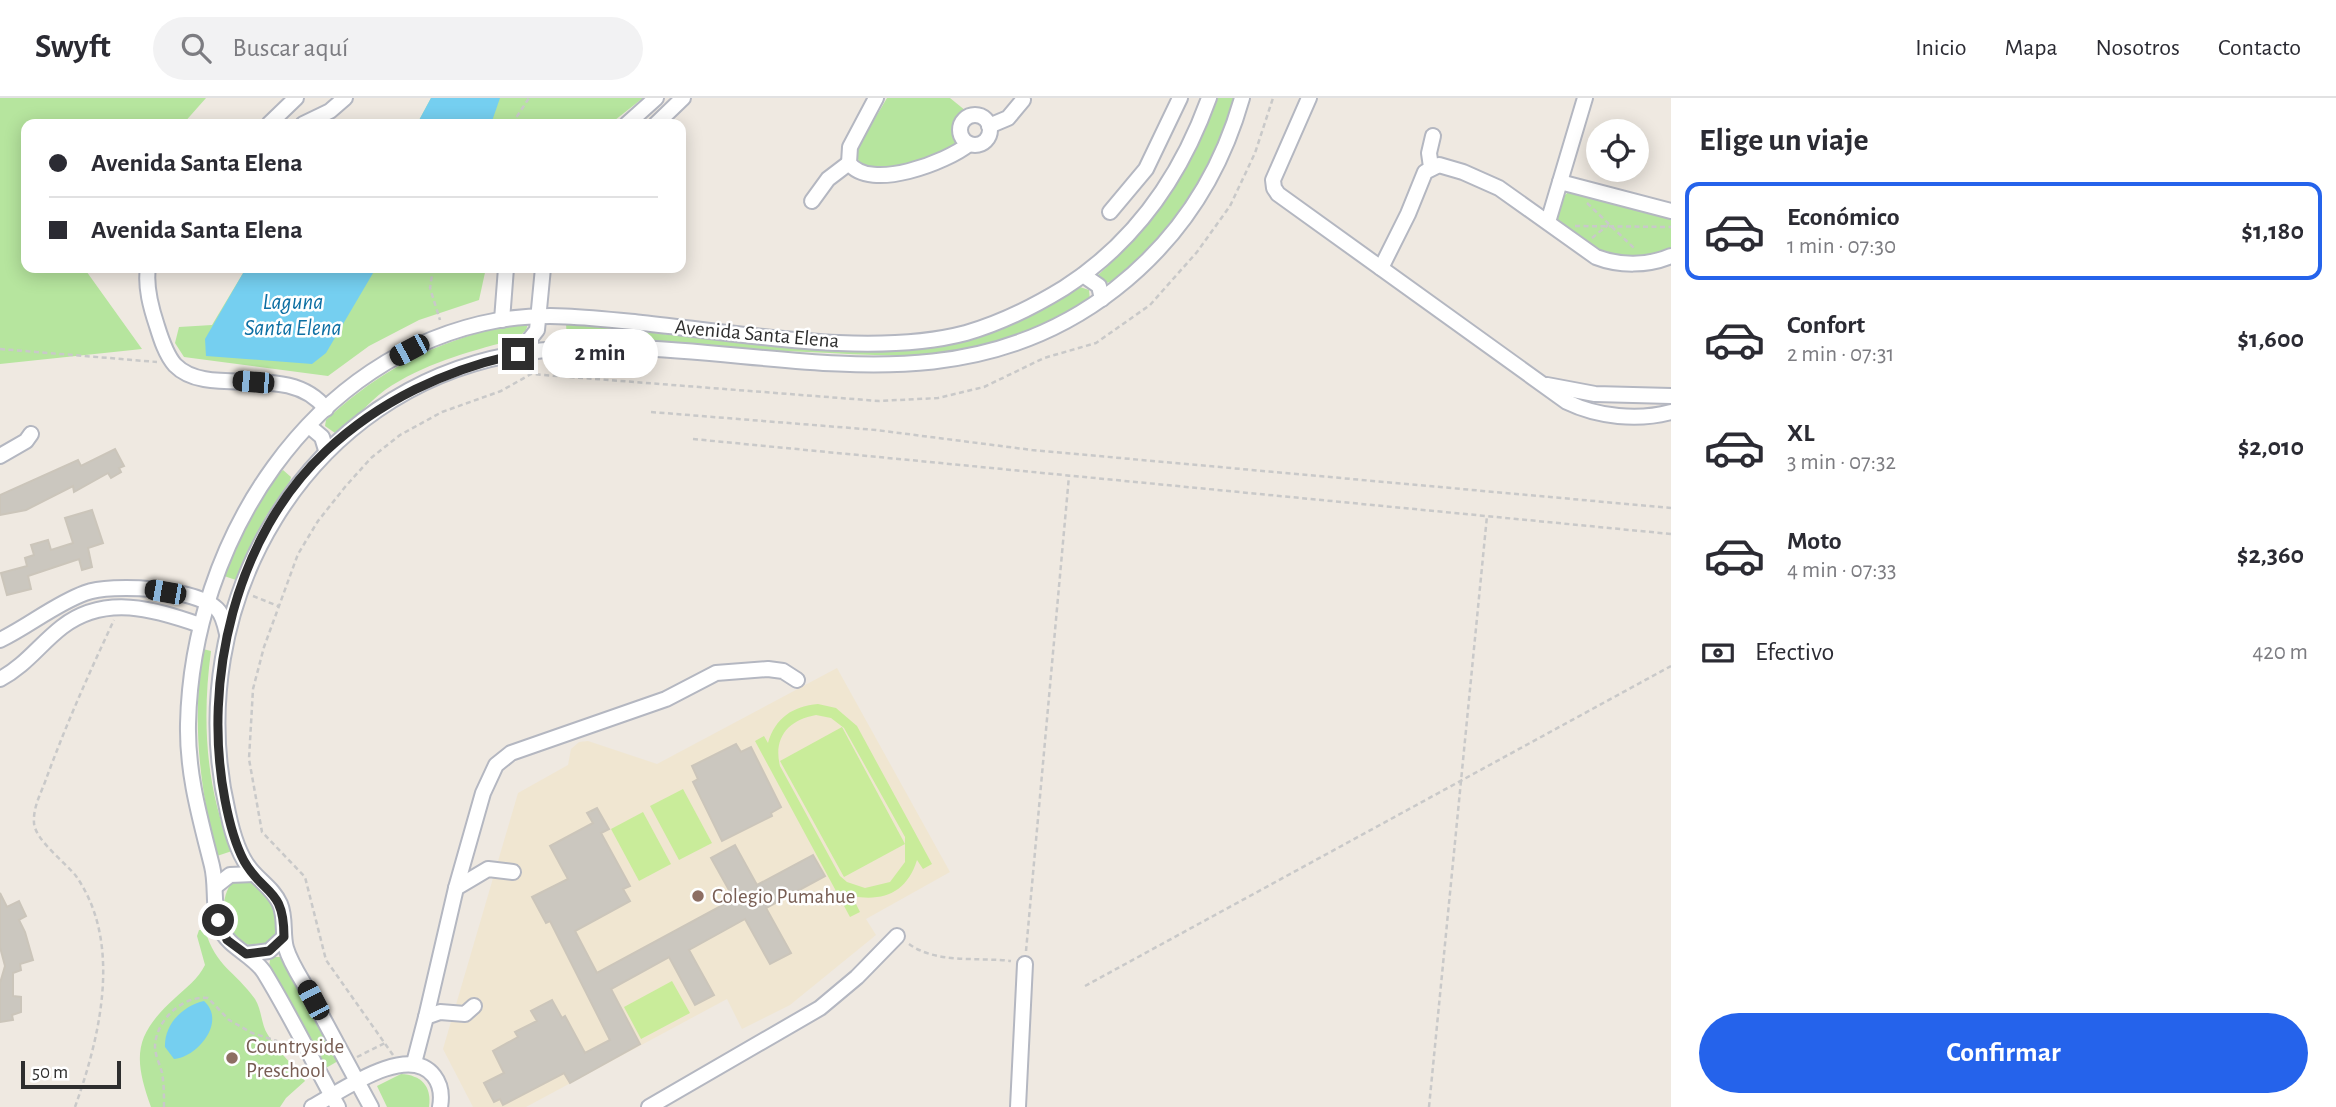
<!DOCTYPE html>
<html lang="es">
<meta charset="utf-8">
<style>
body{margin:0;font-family:"Alegreya Sans",sans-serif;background:#f2f2f3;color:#2b2b33;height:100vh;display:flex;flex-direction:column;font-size:26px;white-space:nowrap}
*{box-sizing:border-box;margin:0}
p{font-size:23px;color:#7c7c81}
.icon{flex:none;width:38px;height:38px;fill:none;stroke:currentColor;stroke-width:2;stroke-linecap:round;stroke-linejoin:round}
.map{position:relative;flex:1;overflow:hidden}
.panel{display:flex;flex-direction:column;background:#fff;width:665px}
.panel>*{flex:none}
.top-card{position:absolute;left:21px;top:21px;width:665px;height:154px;border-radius:14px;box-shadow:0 4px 18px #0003;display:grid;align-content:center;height:154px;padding:0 28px;background:#fff}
.controls{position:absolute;left:1586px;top:21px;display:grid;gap:14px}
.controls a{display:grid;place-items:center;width:63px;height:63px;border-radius:50%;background:#fff;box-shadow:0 4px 18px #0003;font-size:35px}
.scale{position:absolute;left:21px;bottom:18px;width:100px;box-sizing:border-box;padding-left:7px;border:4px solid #2e2e2e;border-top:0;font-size:19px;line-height:24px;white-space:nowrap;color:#2e2e2e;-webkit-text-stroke:5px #fff;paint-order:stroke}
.end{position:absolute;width:32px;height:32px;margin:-16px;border:9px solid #2e2e2e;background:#fff;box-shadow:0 0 0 4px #fff}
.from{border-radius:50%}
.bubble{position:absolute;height:49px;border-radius:24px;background:#fff;box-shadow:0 4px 18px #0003;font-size:23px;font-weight:700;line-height:49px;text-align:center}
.car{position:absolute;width:21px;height:42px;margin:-21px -10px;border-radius:9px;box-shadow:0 0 5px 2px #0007;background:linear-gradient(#222 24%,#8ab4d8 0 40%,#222 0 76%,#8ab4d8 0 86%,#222 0)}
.top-card b{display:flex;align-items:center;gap:24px;height:66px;font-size:26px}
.top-card b+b{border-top:2px solid #e1e1e2}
.top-card i{width:18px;height:18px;background:#2b2b33}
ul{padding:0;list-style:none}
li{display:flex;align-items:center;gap:21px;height:98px;margin:0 14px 10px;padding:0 14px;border:4px solid transparent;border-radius:14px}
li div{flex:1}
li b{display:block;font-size:26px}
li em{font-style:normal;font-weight:700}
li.selected{border-color:#2563eb}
li>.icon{width:63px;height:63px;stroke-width:1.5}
h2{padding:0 28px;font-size:32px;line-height:84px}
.pay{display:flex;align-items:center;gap:18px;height:77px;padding:0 28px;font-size:26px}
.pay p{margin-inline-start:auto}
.button{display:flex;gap:14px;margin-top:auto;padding:14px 28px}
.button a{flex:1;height:80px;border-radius:42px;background:#2563eb;color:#fff;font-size:28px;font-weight:700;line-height:80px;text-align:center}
header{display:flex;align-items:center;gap:42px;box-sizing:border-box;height:98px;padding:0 35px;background:#fff;border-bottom:2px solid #e1e1e2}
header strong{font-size:33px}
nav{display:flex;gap:38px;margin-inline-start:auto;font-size:24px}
.search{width:490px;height:63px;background:#f2f2f3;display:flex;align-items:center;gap:18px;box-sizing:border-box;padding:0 24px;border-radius:38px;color:#7c7c81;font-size:26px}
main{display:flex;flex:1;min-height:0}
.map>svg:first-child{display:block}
.education{fill:#f0e6d1}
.green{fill:#b6e59e}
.pitch{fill:#c9ec9a;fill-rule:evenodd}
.water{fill:#75cff0}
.building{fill:#cbc7bf;stroke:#cbc5ba;stroke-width:2}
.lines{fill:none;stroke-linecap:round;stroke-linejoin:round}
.minor-casing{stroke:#b4b7c1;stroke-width:18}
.path{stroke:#c9c9c9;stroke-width:2.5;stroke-dasharray:5 3.5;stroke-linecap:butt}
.minor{stroke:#fff;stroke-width:14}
.route{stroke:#2e2e2e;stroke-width:9}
.education-dot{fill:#8d6e63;stroke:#fff;stroke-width:2.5}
.labels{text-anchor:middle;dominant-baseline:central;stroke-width:5;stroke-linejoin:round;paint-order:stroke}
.street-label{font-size:21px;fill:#2e2e2e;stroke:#fff}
.education-label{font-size:21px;fill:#785e54;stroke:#fff;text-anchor:start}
.water-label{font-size:23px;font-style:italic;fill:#0d6fa3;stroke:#fff}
</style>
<header>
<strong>Swyft</strong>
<div class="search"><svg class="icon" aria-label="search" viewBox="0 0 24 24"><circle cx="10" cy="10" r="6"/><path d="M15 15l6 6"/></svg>Buscar aquí</div>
<nav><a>Inicio</a><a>Mapa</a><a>Nosotros</a><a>Contacto</a></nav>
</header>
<main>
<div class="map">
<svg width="1671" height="1009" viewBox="0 0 1671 1009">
<rect width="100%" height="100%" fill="#efe9e1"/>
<polygon class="education" points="837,570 950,774 866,821 876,837 790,907 742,931 727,901 526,1009 473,1009 443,951 518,695 568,667 571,651 579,644 588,643 657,666"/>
<g class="green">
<polygon points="0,0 206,0 183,26 26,26 26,170 84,170 142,251 0,266"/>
<polygon points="431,0 643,0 610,26 417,26"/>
<path d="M887,0h63l16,13 -11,16 2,19c-26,15 -64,28 -95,19l-5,-7 1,-11z"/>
<path d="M1218,0h16c-18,61 -48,111 -92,157 -10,11 -25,26 -38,29l-7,-8c58,-52 94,-105 121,-178z"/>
<path d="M1570,93l101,25v35c-18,9 -47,9 -66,4 -8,-2 -40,-23 -46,-30 -8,-10 2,-29 11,-34z"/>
<polygon points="246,170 486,170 479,202 419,222 369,248 328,278 184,259 175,245 179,229 212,227"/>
<path d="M1080,189l9,3 1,10c-37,21 -76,41 -118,49 -56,11 -109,5 -165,3 -80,-3 -161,-6 -240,-13l-1,-15 193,20 122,5 42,-1 52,-9 28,-10z"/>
<path d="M528,226l-2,6 -9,9c-46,12 -92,24 -132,51 -18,13 -31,32 -50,43l-10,-7 1,-6c44,-41 91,-69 149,-86 16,-5 36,-11 53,-10z"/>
<polygon points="283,372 291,379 290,383 266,418 236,482 221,477 244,428 276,377"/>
<path d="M203,551l8,2c-9,67 -6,136 21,200l-15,5c-18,-69 -25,-137 -14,-207z"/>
<path d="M244,781c24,9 34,32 32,57l-6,7 -13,5c-30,-8 -43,-40 -25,-66z"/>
<path d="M199,832h6c11,37 30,41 50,69 7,11 6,26 13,36 10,17 25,29 37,46l-19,17 -6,9h-129c-18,-50 -17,-72 24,-109 11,-10 23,-19 30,-33l-8,-29z"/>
<polygon points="274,859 282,859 335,957 338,963 326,970 269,870 270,862"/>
<path d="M401,976c20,1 31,12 28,33h-42l-10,-21z"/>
</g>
<g class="pitch">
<path d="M818,606l18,4 21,18 75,138 -9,5 -6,-9c-10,32 -33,42 -65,36l8,16 -10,5 -95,-176 9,-5 4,7c7,-25 25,-37 50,-39zM816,617l15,3 13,10 61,109v25l-15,20 -25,6 -18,-6 -7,-6 -60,-110c-7,-28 8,-46 36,-51z"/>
<polygon points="842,629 905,746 844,779 780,663"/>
<polygon points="683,691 712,745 679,762 650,708"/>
<polygon points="643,714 671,766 639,783 611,731"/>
<polygon points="672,883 690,915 641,941 624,909"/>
</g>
<g class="water">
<polygon points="431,0 500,0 491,26 417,26"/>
<polygon points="246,170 376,170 326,255 312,266 206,258 205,241"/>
<path d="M204,903c23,21 -7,56 -30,58l-9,-12c-1,-22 17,-41 39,-46z"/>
</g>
<g class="building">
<polygon points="115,351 124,368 119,370 121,374 111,380 108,375 74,394 73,388 26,412 0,417 0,397 78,362 81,368"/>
<polygon points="92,412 103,445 88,450 92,469 82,472 79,461 28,478 31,491 7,497 1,475 27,468 25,460 34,457 31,447 48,442 51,452 73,445 65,420"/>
<polygon points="736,646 741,654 751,649 781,709 771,715 772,718 722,743 693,684 698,681 692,668"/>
<polygon points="597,710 609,731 601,735 630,788 623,791 630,803 575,833 597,875 734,801 711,760 735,747 757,787 813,757 825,778 766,810 791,855 770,866 745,821 689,852 714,897 695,907 669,859 611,891 640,946 570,985 564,975 503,1007 500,1001 494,1004 484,985 504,975 493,953 518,939 515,934 537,923 531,913 552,902 562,920 565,918 585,955 610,942 550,823 546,825 532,799 568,781 550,748 593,725 587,715"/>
<polygon points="0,795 7,809 19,803 26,818 19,822 25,834 33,862 20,866 21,872 13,875 13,898 21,899 21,914 12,917 13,922 0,924 0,885 5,868 0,849"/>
</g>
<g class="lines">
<defs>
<g id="minor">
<path d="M876,0l-26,49 -1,16c21,29 98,-1 120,-19"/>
<path d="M1309,0l-36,82 1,8 4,6 289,208c31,15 71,19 104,10"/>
<circle cx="975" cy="32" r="15"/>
<polyline points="269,26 296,0"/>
<polyline points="303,26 330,13 345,0"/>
<polyline points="627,26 656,0"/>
<polyline points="656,26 683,0"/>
<polyline points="989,28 1008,20 1023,2"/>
<polyline points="1431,69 1429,55 1433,38"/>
<polyline points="1560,84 1671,113"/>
<polyline points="812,103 828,81 849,65"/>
<polyline points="1110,114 1146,71 1180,0"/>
<polyline points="1548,124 1585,0"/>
<path d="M148,170c-3,19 3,40 9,58 4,13 9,29 18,39 34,35 114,-5 151,44"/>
<path d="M1381,170l27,-54 17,-42 14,-7 24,7 36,16 97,69c23,9 52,9 75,-1"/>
<polyline points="1083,177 1099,188 1102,201"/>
<polyline points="502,222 506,170"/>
<polyline points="518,256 537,232 543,170"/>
<polyline points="1547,287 1595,296 1671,298"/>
<polyline points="309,328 322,339 326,352"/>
<polyline points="0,358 26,343 31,336"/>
<path d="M0,542c29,-14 55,-36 85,-47 27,-10 111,-5 132,16 6,6 8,16 10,25"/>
<path d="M0,581c25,-13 40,-35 62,-52 43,-33 92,-18 138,-2"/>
<polyline points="216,788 230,777 254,776"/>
<polyline points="456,790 483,695 496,667 511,655 666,601 716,575 768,571 783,573 797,582"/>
<polyline points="246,856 269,853 284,839"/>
<polyline points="426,919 456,790 488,771 513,774"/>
<polyline points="414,965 426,919 440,914 465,916 474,908"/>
<path d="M312,1009c28,-15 96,-65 122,-31 7,9 8,20 6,31"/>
<path d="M338,1009c-25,-45 -47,-91 -74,-135 -12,-18 -35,-24 -44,-44 -8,-19 -3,-42 -8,-62 -12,-48 -25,-92 -24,-142 4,-182 122,-370 311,-404 49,-8 95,-2 143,3 98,10 230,35 324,10 35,-10 67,-26 98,-45 70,-45 117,-112 145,-190"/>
<path d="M371,1009c-20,-37 -40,-74 -60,-111 -8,-15 -20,-31 -25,-48 -4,-14 0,-30 -6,-44 -6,-14 -19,-22 -29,-34 -13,-15 -19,-38 -23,-57 -49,-207 78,-427 293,-460 205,-31 411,79 594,-64 64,-50 105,-113 127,-191"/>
<polyline points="649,1009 820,910 857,879 897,838"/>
<polyline points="1018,1009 1025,866"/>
</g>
</defs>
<use href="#minor" class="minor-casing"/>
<g class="path">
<polyline points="512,26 529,0"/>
<polyline points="1587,105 1635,151"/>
<polyline points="1575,128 1671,129"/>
<polyline points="1592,140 1608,127"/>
<polyline points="433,170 430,190 440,222"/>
<polyline points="0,251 157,264"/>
<polyline points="558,277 559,264"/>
<polyline points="651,314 876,332 1032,352 1671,410"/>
<polyline points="693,341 1671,436"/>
<polyline points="253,498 278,508"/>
<path d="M909,846c27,20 70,13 102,17"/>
<polyline points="1026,853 1069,378"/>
<polyline points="1085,888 1671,568"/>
<polyline points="393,957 326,862 305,779 262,734 249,661 253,591 264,549 298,456 318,423 345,389 371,360 400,337 442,314 501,293 531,276 879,303 938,300 984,289 1044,260 1096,245 1150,207 1197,154 1230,108 1255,55 1273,0"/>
<polyline points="357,959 385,945"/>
<path d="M75,1009c25,-70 48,-164 1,-231 -11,-14 -41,-36 -42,-53 -1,-15 6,-28 11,-41 20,-55 44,-109 69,-162"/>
<path d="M164,1009c0,-11 0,-23 -2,-34 -2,-9 -7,-17 -7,-27 1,-26 28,-51 53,-48l21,22 23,13 25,8"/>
<polyline points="1429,1009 1487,418"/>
</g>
<use href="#minor" class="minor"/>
</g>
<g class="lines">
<path class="route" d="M218,822l9,20 19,14 23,-3 15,-14c0,-50 -20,-41 -40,-76 -10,-19 -15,-40 -19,-61 -23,-119 10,-264 101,-349 53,-50 121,-82 192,-97"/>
</g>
<g class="education-dot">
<circle cx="698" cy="798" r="7"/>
<circle cx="232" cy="960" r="7"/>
</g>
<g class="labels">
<g class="street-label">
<text transform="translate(757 236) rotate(5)">Avenida Santa Elena</text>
</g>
<g class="education-label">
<text x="712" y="798">Colegio Pumahue</text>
<text x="246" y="948">Countryside<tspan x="246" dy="24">Preschool</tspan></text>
</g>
<g class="water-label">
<text x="293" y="204">Laguna<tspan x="293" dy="26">Santa Elena</tspan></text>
</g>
</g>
</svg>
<div class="controls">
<a><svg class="icon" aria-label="locate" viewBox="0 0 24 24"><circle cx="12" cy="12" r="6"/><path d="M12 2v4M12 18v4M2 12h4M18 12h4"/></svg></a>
</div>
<div class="scale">50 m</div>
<i class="end from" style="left:218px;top:822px"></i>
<i class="end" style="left:518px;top:256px"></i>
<div class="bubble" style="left:542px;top:231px;width:116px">2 min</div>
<i class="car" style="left:409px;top:252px;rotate:242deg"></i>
<i class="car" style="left:253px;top:284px;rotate:275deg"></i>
<i class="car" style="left:165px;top:494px;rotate:280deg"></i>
<i class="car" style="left:313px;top:902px;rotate:332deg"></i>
<div class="top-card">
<b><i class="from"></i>Avenida Santa Elena</b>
<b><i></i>Avenida Santa Elena</b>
</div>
</div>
<section class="panel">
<h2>Elige un viaje</h2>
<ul>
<li class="selected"><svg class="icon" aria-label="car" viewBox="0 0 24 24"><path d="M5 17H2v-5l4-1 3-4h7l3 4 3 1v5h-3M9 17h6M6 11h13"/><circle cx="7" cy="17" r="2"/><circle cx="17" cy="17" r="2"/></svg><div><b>Económico</b><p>1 min · 07:30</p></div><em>$1,180</em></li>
<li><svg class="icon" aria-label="car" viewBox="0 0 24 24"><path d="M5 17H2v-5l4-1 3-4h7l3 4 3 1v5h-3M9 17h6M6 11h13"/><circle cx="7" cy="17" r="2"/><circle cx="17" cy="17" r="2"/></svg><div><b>Confort</b><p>2 min · 07:31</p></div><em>$1,600</em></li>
<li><svg class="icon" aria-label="car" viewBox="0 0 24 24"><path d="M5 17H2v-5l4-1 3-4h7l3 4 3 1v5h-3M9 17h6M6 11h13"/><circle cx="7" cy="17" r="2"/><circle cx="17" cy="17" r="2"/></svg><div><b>XL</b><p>3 min · 07:32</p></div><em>$2,010</em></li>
<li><svg class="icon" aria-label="car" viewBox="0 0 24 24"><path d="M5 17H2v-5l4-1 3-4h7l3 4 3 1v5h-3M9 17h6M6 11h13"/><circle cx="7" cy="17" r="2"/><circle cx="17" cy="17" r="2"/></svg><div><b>Moto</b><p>4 min · 07:33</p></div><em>$2,360</em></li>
</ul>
<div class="pay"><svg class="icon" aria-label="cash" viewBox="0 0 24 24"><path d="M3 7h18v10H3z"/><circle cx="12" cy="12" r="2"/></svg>Efectivo<p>420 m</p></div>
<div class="button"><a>Confirmar</a></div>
</section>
</main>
